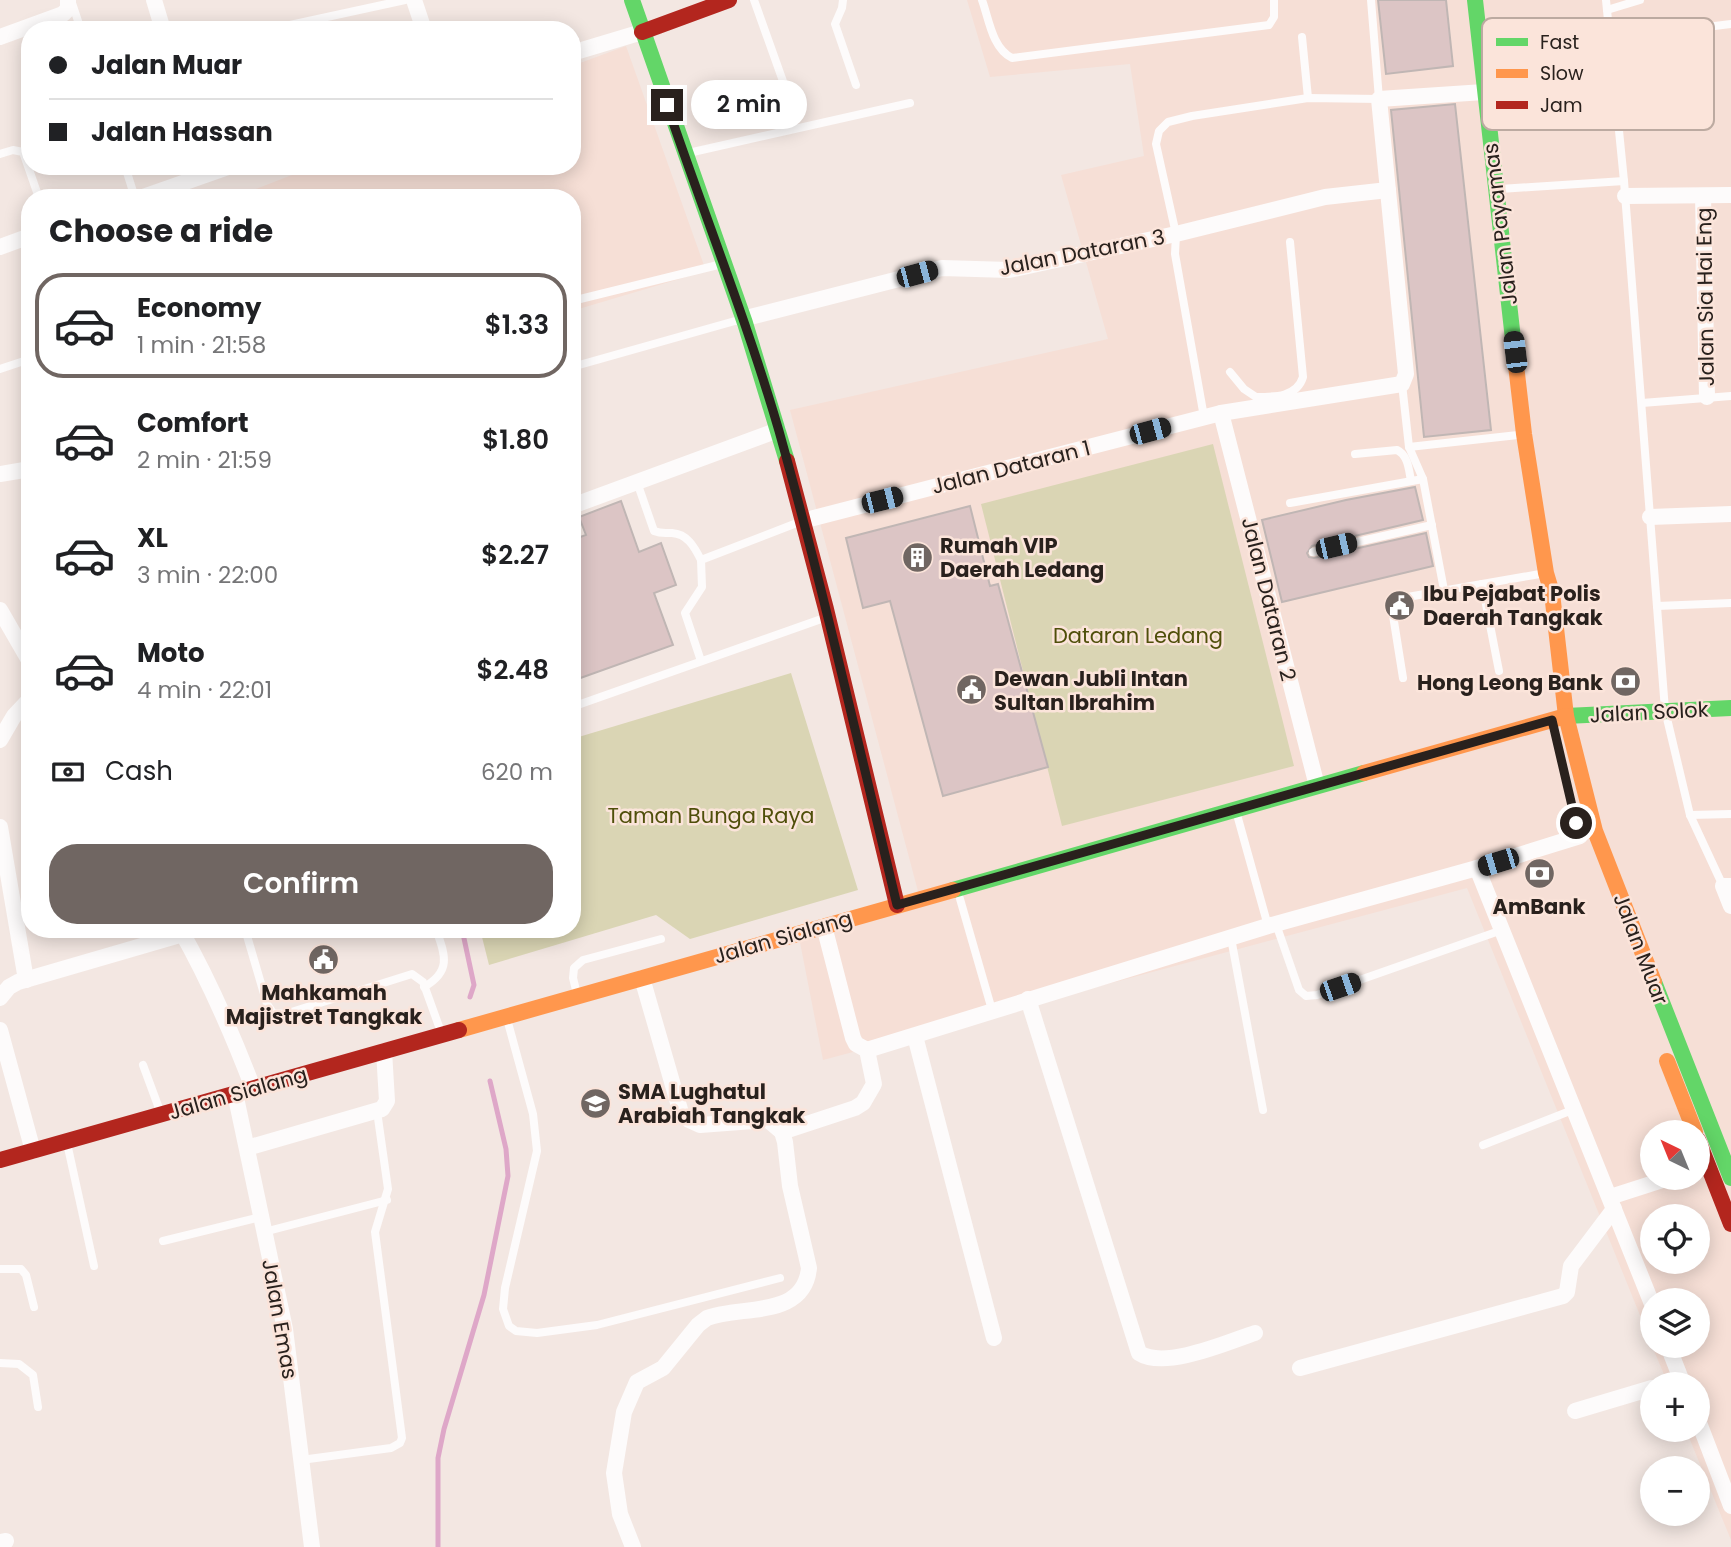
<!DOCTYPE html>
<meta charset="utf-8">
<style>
body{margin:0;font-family:Poppins,sans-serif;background:#f2f2f2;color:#202124;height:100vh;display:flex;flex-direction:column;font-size:26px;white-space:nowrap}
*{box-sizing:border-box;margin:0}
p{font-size:23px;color:#757577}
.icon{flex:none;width:38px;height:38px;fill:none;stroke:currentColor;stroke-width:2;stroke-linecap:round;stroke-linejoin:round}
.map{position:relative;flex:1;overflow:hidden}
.details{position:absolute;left:21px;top:189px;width:560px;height:749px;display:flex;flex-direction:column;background:#fff;border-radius:28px;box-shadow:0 4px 18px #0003}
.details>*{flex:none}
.hud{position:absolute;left:21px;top:21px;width:560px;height:154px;border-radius:28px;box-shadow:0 4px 18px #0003;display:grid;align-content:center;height:154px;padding:0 28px;background:#fff}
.needle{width:46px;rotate:317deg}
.tools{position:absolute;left:1640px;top:1120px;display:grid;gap:14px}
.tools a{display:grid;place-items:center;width:70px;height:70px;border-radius:50%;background:#fff;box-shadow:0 4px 18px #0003;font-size:35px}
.end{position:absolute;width:32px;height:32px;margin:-16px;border:9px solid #29211d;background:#fff;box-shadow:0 0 0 4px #fff}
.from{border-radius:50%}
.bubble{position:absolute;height:49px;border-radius:24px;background:#fff;box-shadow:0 4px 18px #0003;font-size:23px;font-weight:600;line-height:49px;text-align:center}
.car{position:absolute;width:21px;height:42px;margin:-21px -10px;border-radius:9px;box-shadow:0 0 5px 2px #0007;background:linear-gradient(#222 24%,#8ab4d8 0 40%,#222 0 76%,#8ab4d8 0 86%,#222 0)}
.hud b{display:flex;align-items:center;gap:24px;height:66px;font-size:26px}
.hud b+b{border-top:2px solid #e0e0e0}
.hud i{width:18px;height:18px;background:#202124}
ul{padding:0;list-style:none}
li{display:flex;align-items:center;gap:21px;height:105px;margin:0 14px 10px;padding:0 14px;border:4px solid transparent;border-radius:28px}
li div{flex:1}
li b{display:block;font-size:26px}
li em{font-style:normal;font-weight:600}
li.active{border-color:#706662}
li>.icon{width:63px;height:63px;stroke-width:1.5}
h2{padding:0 28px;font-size:32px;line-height:84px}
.pay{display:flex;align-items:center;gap:18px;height:77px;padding:0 28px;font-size:26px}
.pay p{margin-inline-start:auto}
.cta{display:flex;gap:14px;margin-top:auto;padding:14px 28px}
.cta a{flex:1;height:80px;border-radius:28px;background:#706662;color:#fff;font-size:28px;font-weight:600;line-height:80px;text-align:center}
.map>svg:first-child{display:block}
.built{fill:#f6dfd6;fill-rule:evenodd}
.green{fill:#dad5b4}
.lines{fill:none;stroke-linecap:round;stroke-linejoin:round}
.stream{stroke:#dea7c8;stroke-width:5}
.building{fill:#dcc5c5;stroke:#c0b6b4;stroke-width:2}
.lane{stroke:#fdfbfb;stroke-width:8}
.street{stroke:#fdfbfb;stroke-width:16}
.fast{stroke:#63d668;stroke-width:16}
.slow{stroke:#ff974d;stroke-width:16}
.jam{stroke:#b3261e;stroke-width:16}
.route{stroke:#29211d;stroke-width:9}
.labels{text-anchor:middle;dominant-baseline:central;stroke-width:5;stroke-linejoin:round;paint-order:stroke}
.street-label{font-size:21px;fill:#29211d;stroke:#fbe4da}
.poi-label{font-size:21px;font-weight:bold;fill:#29211d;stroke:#fbe4da;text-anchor:start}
.park-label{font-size:21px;fill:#4f4f0a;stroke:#fbe4da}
.key{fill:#fbe4da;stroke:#bcaaa1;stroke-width:2}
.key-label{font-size:19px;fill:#29211d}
</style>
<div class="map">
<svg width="1731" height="1547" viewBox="0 0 1731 1547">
<rect width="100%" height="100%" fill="#f3e7e2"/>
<g class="built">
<path d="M967,0h764v1540l-45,-110h12v-46h-30l-16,-38h46v-46h-46v45l-185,-457 -644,172 -26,-133 122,-32 -129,-485 318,-71 -47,-164 83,-19 -14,-92 -140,13zM1652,1132h46v46h-46zM1652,1216h46v46h-46z"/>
<polygon points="626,46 706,271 572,311 572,198 233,198 315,166 572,166 572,66"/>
</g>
<g class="green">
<polygon points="1213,444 1294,766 1062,826 981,504"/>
<polygon points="791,673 858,890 690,939 656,915 489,965 480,929 572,929 572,739"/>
</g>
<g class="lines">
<g class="stream">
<polyline points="462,929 474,985 470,997"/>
<polyline points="438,1547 438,1458 444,1429 484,1295 508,1176 506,1149 490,1081"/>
</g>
</g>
<g class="building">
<polygon points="1378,0 1446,0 1453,66 1386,74"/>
<polygon points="1455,104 1491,430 1424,437 1391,110"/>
<polygon points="1415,487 1423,520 1312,546 1307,553 1309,557 1314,558 1426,533 1433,566 1282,602 1262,520 1346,500"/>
<polygon points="621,501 639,552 661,543 676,585 654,593 673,645 572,681 572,540 586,535 579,517"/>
<polygon points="970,506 990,586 998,584 1048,767 943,796 890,601 863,608 846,538"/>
</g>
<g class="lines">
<g class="lane">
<polyline points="754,0 789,98"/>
<polyline points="843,0 842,8 835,24 856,85"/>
<path d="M982,0c7,19 10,48 30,58l257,-33 5,-8v-17"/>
<polyline points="1606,0 1624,181 1665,710 1690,815 1723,886"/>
<polyline points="72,3 81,30"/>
<polyline points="1607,10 1640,0"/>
<polyline points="267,30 405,0"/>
<polyline points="1302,37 1308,98"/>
<polyline points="1610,39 1731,24"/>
<polyline points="1492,92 1509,93 1614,83"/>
<polyline points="0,154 13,150 23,152 39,198"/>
<polyline points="684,154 910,103"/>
<polyline points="125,166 135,198"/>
<polyline points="1500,189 1624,181"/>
<polyline points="572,301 722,264"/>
<polyline points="572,367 742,319"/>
<polyline points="0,369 30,359"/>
<path d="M1230,372l14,17 12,8c19,0 41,0 47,-20l-13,-135"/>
<polyline points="1402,384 1409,447 1423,479 1444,590"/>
<polyline points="1642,403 1731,396"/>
<polyline points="1204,417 1175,254 1176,234 1156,144 1159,131 1168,122 1192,116 1308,98 1379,99 1371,0"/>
<polyline points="1409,447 1518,435"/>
<path d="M1355,454l42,-4c11,5 12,20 14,31"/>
<path d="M637,482l17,49c7,3 10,2 18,2 15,1 22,13 29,27"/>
<polyline points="1290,503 1423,479"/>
<polyline points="1313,552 1432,525"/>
<polyline points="1482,584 1499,671"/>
<polyline points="1657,606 1731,603"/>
<polyline points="701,661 685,613 702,587 701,560 802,521"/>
<polyline points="1403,678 1392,609 1396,599 1540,574"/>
<polyline points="572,707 827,617"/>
<polyline points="1236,811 1268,926"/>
<polyline points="1690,815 1731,814"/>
<polyline points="958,892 992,1010"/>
<polyline points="1276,924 1299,990 1306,996 1317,995 1502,930"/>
<polyline points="245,929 267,1004 273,1013 285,1014 412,974 423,982 441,1032"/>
<polyline points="1231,938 1263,1110"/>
<path d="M424,987c28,-16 21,-32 12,-58"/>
<polyline points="577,994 573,978 574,968 583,960 661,939"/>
<polyline points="507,1019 533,1114 537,1151 505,1288 503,1309 509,1326 516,1331 537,1333 597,1325 780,1278"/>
<polyline points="143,1065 160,1111"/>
<polyline points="67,1143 94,1266"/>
<polyline points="1483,1145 1575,1109"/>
<polyline points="264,1232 387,1200"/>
<polyline points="163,1241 261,1217"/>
<polyline points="0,1269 21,1269 26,1275 34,1307"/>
<polyline points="0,1363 19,1364 33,1375 38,1407"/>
<polyline points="301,1460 391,1448 400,1443 402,1438 375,1232 388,1189 377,1111"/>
</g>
<g class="street">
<polyline points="154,0 163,30"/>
<polyline points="414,0 424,30"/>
<polyline points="0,37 63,14 68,9 68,0"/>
<polyline points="572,53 642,32"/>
<polyline points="1625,196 1731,195"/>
<polyline points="1703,196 1707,397"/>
<polyline points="140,198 231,166"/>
<polyline points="0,247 30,236"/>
<polyline points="742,319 942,268 1009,270 1176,234 1325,197 1388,190"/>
<polyline points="1221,413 1317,786"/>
<polyline points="0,474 30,469"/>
<polyline points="572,506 778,430"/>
<polyline points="1650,517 1731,514"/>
<polyline points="802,521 1221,413 1402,384 1406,374 1379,99 1484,92"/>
<polyline points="0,610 30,662"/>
<polyline points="0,740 14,716 30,699"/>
<polyline points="0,827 26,980"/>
<polyline points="1477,868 1652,1304"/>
<polyline points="1731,886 1723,886 1731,906"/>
<polyline points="824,926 853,1038 856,1044 867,1050 1268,926 1477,868 1580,836"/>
<path d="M180,929c29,51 52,104 73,159"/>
<polyline points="0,998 9,987 18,982 183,934"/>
<path d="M1028,999l111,354c26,17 89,-11 116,-20"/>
<polyline points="0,1030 33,1151"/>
<polyline points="915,1036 994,1338"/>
<polyline points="235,1093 285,1329 312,1547"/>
<polyline points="782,1132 855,1108 863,1103 874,1084 867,1050"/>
<polyline points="247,1148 382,1109 387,1101 384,1051"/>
<polyline points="1610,1197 1669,1178"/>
<polyline points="1668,1346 1683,1384"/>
<polyline points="1300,1368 1563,1296 1567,1292 1571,1266 1614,1209"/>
<polyline points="1575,1411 1652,1388"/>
<polyline points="1698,1420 1731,1506"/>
<polyline points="0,1542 6,1541"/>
<path d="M633,1547l-13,-33 -6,-41 10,-61 13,-30 26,-14 35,-43 9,-7c35,-13 97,1 102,-50l-19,-82 -5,-44 -3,-10 -14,-12 -68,5 -11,-5 -8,-7 -39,-135"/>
</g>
<g class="fast">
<polyline points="632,0 745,323 787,461"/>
<polyline points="1475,0 1514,348"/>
<polyline points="1566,716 1731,708"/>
<polyline points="953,890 1364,773"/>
<polyline points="1654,982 1731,1178"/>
</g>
<g class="slow">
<polyline points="1514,348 1524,434 1546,573 1552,593 1566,716"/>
<polyline points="1364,773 1566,716 1595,831 1654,982"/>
<polyline points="459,1030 953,890"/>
<polyline points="1667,1061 1695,1132"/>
</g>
<g class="jam">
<polyline points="642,32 729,0"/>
<polyline points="787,461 826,609 897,905"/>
<polyline points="1698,1140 1731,1224"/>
<polyline points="0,1160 459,1030"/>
</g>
</g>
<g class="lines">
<path class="route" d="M667,105c37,109 80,216 112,326 44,157 80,316 118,474l655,-185 24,103"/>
</g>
<defs>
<symbol id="building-disc" viewBox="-11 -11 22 22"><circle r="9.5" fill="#706662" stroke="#fbe4da"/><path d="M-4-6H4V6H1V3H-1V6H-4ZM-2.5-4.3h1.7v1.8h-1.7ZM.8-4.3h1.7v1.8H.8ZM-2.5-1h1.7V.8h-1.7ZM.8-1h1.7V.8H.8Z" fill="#fff"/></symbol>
<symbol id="civic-disc" viewBox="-11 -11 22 22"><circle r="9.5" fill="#706662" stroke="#fbe4da"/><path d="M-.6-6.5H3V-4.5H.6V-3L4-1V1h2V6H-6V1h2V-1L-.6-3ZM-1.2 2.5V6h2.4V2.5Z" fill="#fff"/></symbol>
<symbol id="bank-disc" viewBox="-11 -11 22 22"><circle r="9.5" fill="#706662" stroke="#fbe4da"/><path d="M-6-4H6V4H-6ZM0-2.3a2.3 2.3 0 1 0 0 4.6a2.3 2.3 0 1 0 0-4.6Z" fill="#fff"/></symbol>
<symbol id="school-disc" viewBox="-11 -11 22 22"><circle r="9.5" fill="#706662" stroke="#fbe4da"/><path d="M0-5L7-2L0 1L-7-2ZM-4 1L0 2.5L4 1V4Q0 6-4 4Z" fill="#fff"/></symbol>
</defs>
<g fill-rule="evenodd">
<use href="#building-disc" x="900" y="540" width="35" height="35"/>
<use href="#civic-disc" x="1382" y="588" width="35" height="35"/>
<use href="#bank-disc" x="1608" y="664" width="35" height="35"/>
<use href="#civic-disc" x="954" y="672" width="35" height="35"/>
<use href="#bank-disc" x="1522" y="856" width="35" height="35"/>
<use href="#civic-disc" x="306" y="942" width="35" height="35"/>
<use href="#school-disc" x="578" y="1086" width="35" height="35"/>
</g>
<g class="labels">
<g class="street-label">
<text transform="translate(1500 224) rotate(-97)">Jalan Payamas</text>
<text transform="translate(1082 252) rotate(-11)">Jalan Dataran 3</text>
<text transform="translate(1705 297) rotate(-91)">Jalan Sia Hai Eng</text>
<text transform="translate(1011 467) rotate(-14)">Jalan Dataran 1</text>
<text transform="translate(1269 599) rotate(76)">Jalan Dataran 2</text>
<text transform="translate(1649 712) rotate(-3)">Jalan Solok</text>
<text transform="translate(783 937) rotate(-16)">Jalan Sialang</text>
<text transform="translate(1641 949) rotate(69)">Jalan Muar</text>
<text transform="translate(238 1093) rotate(-16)">Jalan Sialang</text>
<text transform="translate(280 1319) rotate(80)">Jalan Emas</text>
</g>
<g class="poi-label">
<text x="940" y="545">Rumah VIP<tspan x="940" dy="24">Daerah Ledang</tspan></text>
<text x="1423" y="593">Ibu Pejabat Polis<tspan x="1423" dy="24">Daerah Tangkak</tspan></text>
<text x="994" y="678">Dewan Jubli Intan<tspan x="994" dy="24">Sultan Ibrahim</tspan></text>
<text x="1603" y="682" text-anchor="end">Hong Leong Bank</text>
<text x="1539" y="906" text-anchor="middle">AmBank</text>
<text x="324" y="992" text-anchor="middle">Mahkamah<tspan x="324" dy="24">Majistret Tangkak</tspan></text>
<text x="618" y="1091">SMA Lughatul<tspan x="618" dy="24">Arabiah Tangkak</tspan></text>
</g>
<g class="park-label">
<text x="1138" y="635">Dataran Ledang</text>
<text x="711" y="815">Taman Bunga Raya</text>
</g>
</g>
<rect x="1482" y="18" width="232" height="112" rx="10" class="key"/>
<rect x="1496" y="38" width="32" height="8" fill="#63d668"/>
<rect x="1496" y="69" width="32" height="9" fill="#ff974d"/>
<rect x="1496" y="101" width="32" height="8" fill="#b3261e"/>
<g class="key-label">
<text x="1540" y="49">Fast</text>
<text x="1540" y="80">Slow</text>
<text x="1540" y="112">Jam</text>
</g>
</svg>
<div class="tools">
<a><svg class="needle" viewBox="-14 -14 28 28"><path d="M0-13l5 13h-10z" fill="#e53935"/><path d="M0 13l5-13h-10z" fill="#757577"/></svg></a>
<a><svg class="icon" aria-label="locate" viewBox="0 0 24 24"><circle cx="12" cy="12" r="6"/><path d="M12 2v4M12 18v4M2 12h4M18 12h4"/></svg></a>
<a><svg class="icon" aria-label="layers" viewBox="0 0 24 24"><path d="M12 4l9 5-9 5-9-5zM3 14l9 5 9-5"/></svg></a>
<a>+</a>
<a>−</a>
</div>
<i class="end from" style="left:1576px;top:823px"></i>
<i class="end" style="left:667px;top:105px"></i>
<div class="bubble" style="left:691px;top:80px;width:116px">2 min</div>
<i class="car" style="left:917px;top:274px;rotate:75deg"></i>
<i class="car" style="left:1515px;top:352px;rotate:353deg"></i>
<i class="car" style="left:1150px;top:431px;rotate:75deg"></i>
<i class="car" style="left:882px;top:500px;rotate:76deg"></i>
<i class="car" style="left:1336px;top:546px;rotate:77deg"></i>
<i class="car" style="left:1498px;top:862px;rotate:253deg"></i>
<i class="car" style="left:1340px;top:987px;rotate:71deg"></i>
<div class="hud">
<b><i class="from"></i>Jalan Muar</b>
<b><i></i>Jalan Hassan</b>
</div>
<section class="details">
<h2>Choose a ride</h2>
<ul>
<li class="active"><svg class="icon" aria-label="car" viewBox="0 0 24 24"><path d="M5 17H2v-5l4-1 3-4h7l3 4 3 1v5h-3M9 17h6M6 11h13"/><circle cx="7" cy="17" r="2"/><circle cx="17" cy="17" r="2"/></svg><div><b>Economy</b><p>1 min · 21:58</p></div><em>$1.33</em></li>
<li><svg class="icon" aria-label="car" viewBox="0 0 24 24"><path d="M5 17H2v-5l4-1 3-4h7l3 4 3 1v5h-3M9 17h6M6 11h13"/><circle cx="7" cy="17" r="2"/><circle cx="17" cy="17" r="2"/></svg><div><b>Comfort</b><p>2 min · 21:59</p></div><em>$1.80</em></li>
<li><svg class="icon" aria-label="car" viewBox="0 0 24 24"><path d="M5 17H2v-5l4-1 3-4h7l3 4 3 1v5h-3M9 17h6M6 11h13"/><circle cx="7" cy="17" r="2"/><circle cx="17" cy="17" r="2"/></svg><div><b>XL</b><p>3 min · 22:00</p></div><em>$2.27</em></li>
<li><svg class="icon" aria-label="car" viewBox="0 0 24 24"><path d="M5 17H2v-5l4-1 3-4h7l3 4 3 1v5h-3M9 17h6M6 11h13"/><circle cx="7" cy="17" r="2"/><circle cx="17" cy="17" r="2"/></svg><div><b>Moto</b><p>4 min · 22:01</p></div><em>$2.48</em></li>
</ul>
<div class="pay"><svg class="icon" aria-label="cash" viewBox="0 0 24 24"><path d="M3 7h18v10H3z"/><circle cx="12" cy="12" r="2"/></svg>Cash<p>620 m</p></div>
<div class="cta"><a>Confirm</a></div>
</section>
</div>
